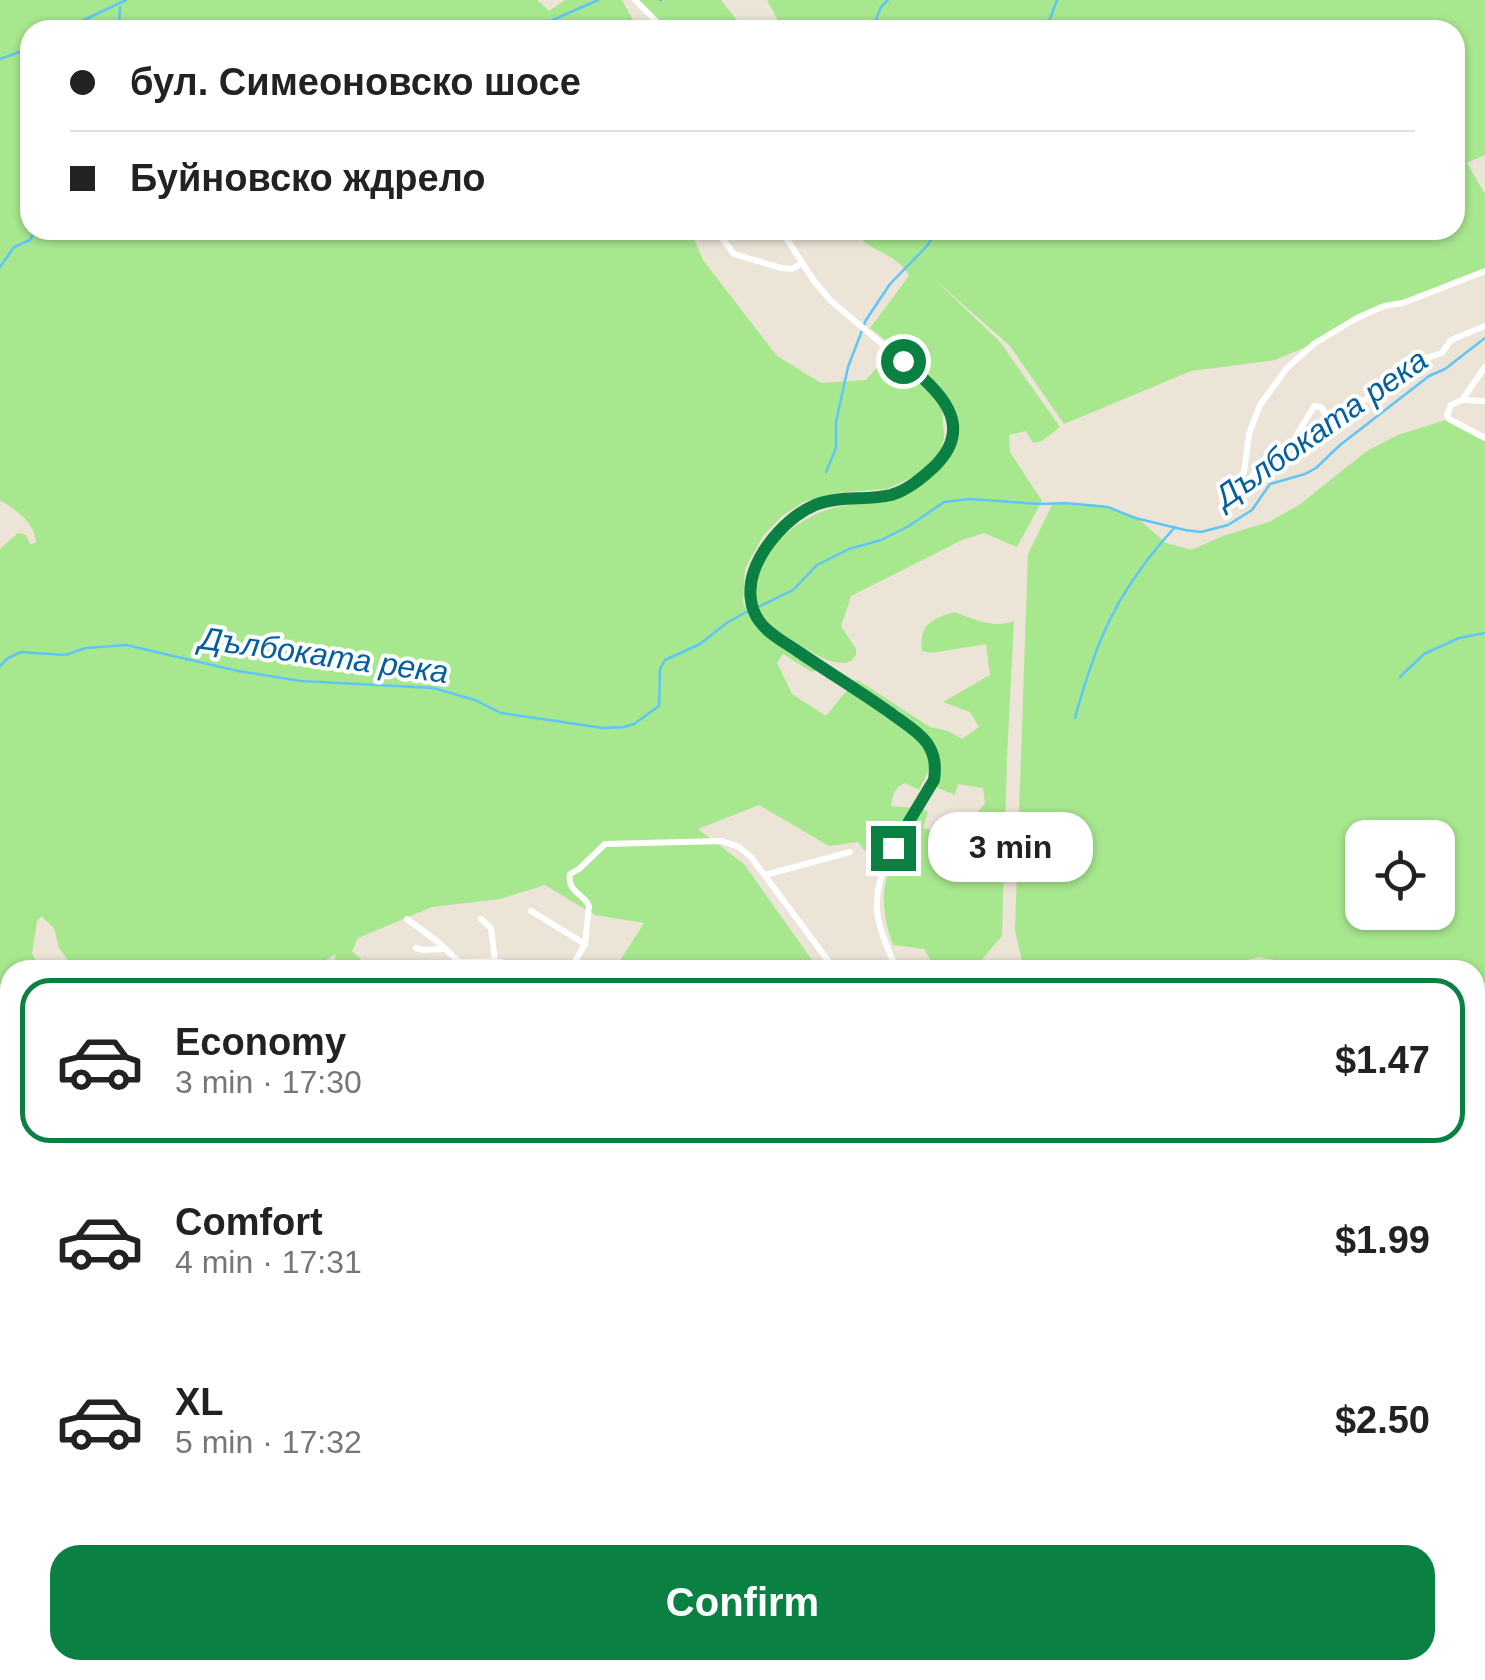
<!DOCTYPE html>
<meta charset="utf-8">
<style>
body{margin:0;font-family:Arial,sans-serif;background:#f6f6f6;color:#222;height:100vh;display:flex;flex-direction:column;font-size:38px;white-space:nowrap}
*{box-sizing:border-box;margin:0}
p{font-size:32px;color:#767676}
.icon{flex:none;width:55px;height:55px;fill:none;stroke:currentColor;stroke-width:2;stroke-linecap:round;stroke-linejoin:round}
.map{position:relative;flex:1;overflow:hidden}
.drawer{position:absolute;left:0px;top:960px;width:1485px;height:720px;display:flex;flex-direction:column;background:#fff;border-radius:30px 30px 0 0;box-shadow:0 2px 8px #0004}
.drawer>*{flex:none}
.guide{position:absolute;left:20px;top:20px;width:1445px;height:220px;border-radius:30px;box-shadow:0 2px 8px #0004;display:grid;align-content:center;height:220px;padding:0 50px;background:#fff}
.fabs{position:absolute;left:1345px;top:820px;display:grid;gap:20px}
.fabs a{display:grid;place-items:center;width:110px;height:110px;border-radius:20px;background:#fff;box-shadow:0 2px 8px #0004;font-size:50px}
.end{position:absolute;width:45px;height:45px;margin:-22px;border:12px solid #0b8043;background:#fff;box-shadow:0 0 0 5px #fff}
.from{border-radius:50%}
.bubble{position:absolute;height:70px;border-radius:30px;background:#fff;box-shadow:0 2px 8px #0004;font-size:32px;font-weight:700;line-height:70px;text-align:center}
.guide b{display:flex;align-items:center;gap:35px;height:95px;font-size:38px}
.guide b+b{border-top:2px solid #e0e0e0}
.guide i{width:25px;height:25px;background:#222}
ul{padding:18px 0 0;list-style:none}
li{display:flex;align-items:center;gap:30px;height:165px;margin:0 20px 15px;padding:0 30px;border:5px solid transparent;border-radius:30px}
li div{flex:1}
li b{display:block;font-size:38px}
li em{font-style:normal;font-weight:700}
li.active{border-color:#0b8043}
li>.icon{width:90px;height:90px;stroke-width:1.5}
.button{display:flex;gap:20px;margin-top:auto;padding:20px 50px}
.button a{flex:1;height:115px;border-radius:30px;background:#0b8043;color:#fff;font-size:40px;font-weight:700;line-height:115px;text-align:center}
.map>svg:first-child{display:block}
.green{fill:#a7e78e;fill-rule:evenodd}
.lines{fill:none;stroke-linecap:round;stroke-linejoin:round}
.stream{stroke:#60c5f7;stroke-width:2.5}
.minor{stroke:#fff;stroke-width:6}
.route{stroke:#0b8043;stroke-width:12}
.labels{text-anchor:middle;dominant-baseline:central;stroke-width:8;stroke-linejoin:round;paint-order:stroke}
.water-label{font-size:32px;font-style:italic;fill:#035f9f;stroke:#fff}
</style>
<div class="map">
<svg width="1485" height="1680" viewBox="0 0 1485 1680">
<rect width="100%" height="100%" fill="#ebe4d7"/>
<g class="green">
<path d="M0,0h537l12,11 16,-11h57l11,20 10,10h-613v200h660l13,30 74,96 44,27 45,-3 23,-26 40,34 13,16 2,34 -5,19 -26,20 -26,12 -52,4 -32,9 -21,14 -19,20 -18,33 -2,34 13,24 62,43 -6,2 -29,-18 -6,9 15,31 34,22 22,-27c18,13 73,45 81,64 5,12 -5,27 -10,37l-14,-7c-11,4 -12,12 -14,23l21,2 -37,56 -17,-22 -29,4 -70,-41 -61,24 46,35 75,106h-205l30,-47 -49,-8 -50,-30 -45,14 -68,8 -74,31 -6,13 13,12 15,6 29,-2 22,-6 42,9 3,-5h6l49,5h-195l-1,-16 -23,16h-237l-16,-22 -5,-20 -13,-12 -4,5 -5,33 9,16h-31v53l-10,12v-486l18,-16 8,2 4,9 6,-1c-1,-21 -20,-33 -36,-43z"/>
<polygon points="635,0 721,0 745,30 665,30"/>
<path d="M767,0h718v155l-18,8 18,31v77l-82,32 -19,3 -69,37 -40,17 -84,11 -127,53 -54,-78 -79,-70 69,66 60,85 -18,14 -9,2 -7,-12 -17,4 1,17 32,49 -25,46 -33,-14 -22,7 -111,56 -10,30 15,23v6c-5,6 -4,7 -12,8 -15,0 -30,-9 -42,-17 -38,-21 -65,-47 -36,-90 17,-25 46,-44 75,-50 43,-10 73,-5 102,-44 4,-5 11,-12 14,-18 18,-43 -59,-93 -87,-116l39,-52c-10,-22 -40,-24 -57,-46h603v-200h-672z"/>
<path d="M1449,419l36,19v658l-10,-5v-121h-173l-4,-6 -40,-7 -41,11 -15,2h-178l-9,-40 13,-376 25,-51 41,1 41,12 31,27 25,7 32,-14 46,-14 30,-17 68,-54 31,-16zM1362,838h76v74h-76z"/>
<path d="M954,612c19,7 41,17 60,9l-7,137 -5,178 -29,34c-30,0 -33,7 -49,-21l-31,-4c-22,-60 -1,-86 30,-136l5,3 -5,16 18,5 4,-15 29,-1 11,-14 -2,-15 -25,-4 -3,11 -19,-8c2,-7 6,-16 5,-23 -3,-37 -62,-65 -90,-84l8,1 71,46 18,4 14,8 17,-12 -9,-15 -27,-10 47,-27 -4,-31 -55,9 -9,-2c-3,-26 9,-32 32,-39z"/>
<polygon points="0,1085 4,1086 10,1091 10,1163 1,1149 0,1140"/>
<polygon points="1475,1296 1485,1298 1485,1577 1475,1587"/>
<polygon points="0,1299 4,1301 10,1299 10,1385 0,1383"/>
<polygon points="0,1412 10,1424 10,1551 0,1540"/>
</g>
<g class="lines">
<g class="stream">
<polyline points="660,0 661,0"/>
<polyline points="63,30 126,0"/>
<polyline points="119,30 120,7"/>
<polyline points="530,30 598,0"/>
<polyline points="872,30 881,7 888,0"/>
<polyline points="1046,30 1057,0"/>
<polyline points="0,59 30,48"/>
<polyline points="0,267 14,247 30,240 35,230"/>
<polyline points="826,472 836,448 836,422 848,367 866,320 890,284 926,247 938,230"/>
<polyline points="758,607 793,590 817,565 849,549 881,540 909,526 944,502 970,499 1039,504 1065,503 1108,507 1135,518 1185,530 1201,532 1228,525 1252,510 1270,484 1305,474 1316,468 1340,445 1429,376 1445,369 1485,338"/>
<polyline points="0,666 8,658 21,652 65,655 86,648 126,645 238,671 301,681 433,688 475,700 501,713 603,728 624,727 634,724 659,706 660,669 665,660 700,644 728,622 750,610"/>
<polyline points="1400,677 1424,654 1459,638 1485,633"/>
<path d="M1075,718c22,-81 43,-128 100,-191"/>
<polyline points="0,1502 10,1506"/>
<polyline points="457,1670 476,1680"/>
<polyline points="1324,1680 1354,1678 1391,1680"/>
</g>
<g class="minor">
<polyline points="635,0 665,30"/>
<polyline points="716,230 734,254 781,268 792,269 802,263"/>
<path d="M781,230l33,51 17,20 107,90c9,13 16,27 15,43 -2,26 -41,56 -64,61 -23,5 -47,1 -69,9 -29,10 -59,42 -67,71 -7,26 3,44 22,61l142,97c14,14 20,27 16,47 -19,42 -59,80 -56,130 2,21 12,41 20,60"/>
<polyline points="1485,367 1462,400 1451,405 1447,415 1449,419 1485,438"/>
<polyline points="1463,400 1485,401"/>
<polyline points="1224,500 1244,472 1249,434 1260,405 1287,368 1315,343 1357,318 1384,306 1403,303 1485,271"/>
<polyline points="1224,500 1228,502 1241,491 1265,459 1277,450 1291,445 1314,406 1321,407 1331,422 1340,421 1353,407 1364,400 1391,390 1420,360 1442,353 1451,340 1485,326"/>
<polyline points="765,875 850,852"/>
<polyline points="531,911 585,944"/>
<polyline points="407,919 438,942 459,962 495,961 540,970"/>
<polyline points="481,919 491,928 495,961"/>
<polyline points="416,948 423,950 443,949"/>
<polyline points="905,965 907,970"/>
<path d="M570,970l15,-26 4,-38c-7,-14 -22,-14 -19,-32l9,-5 26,-25 117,-3 17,6 12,10 84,113"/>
<polyline points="1475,1284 1485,1285"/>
<polyline points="0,1596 9,1610"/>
<polyline points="89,1670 91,1680"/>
<polyline points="258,1670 263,1680"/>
<polyline points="441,1670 466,1680"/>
<polyline points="599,1670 618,1673 635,1680"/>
<polyline points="805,1670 809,1680"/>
<polyline points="878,1670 891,1680"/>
<polyline points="925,1670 927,1680"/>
<polyline points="941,1670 952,1680"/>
<polyline points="1039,1670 1051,1680"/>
<polyline points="1149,1670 1161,1680"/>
<polyline points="1234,1670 1235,1680"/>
<polyline points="2,1680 9,1611"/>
<polyline points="124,1680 132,1670"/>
<polyline points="200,1680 209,1670"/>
<polyline points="356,1680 358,1670"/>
<polyline points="409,1680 414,1670"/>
<polyline points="534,1680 551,1670"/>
<polyline points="681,1680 711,1670"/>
<polyline points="1253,1680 1258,1670"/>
</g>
</g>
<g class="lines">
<path class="route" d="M893,848l41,-68c2,-14 1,-25 -7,-37 -9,-12 -23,-20 -35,-29 -31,-22 -64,-42 -96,-64 -12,-8 -27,-16 -36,-28 -11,-14 -12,-34 -6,-51 9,-26 35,-55 61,-66 24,-10 51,-4 76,-10 17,-5 31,-17 44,-29 43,-43 1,-77 -32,-105"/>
</g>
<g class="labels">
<g class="water-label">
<text transform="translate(1321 428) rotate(-35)">Дълбоката река</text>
<text transform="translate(324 655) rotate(8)">Дълбоката река</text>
</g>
</g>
</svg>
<div class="fabs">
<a><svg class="icon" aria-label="locate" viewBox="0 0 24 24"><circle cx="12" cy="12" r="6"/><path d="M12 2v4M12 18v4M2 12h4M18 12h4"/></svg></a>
</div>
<i class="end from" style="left:903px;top:361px"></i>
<i class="end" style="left:893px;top:848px"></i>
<div class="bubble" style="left:928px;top:812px;width:165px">3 min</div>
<div class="guide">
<b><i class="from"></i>бул. Симеоновско шосе</b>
<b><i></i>Буйновско ждрело</b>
</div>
<section class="drawer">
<ul>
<li class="active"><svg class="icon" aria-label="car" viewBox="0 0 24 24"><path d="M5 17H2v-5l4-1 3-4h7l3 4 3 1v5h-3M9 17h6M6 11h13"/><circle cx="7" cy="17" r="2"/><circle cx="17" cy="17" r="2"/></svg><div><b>Economy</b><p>3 min · 17:30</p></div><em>$1.47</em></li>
<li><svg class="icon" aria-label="car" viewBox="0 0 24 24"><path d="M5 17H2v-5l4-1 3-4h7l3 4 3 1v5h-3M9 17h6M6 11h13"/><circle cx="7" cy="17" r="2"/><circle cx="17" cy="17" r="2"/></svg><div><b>Comfort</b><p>4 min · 17:31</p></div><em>$1.99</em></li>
<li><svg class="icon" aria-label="car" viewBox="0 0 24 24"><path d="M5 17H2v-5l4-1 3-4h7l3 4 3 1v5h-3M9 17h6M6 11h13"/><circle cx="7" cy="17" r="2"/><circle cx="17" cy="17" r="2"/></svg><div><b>XL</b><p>5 min · 17:32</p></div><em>$2.50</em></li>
</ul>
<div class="button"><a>Confirm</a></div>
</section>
</div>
